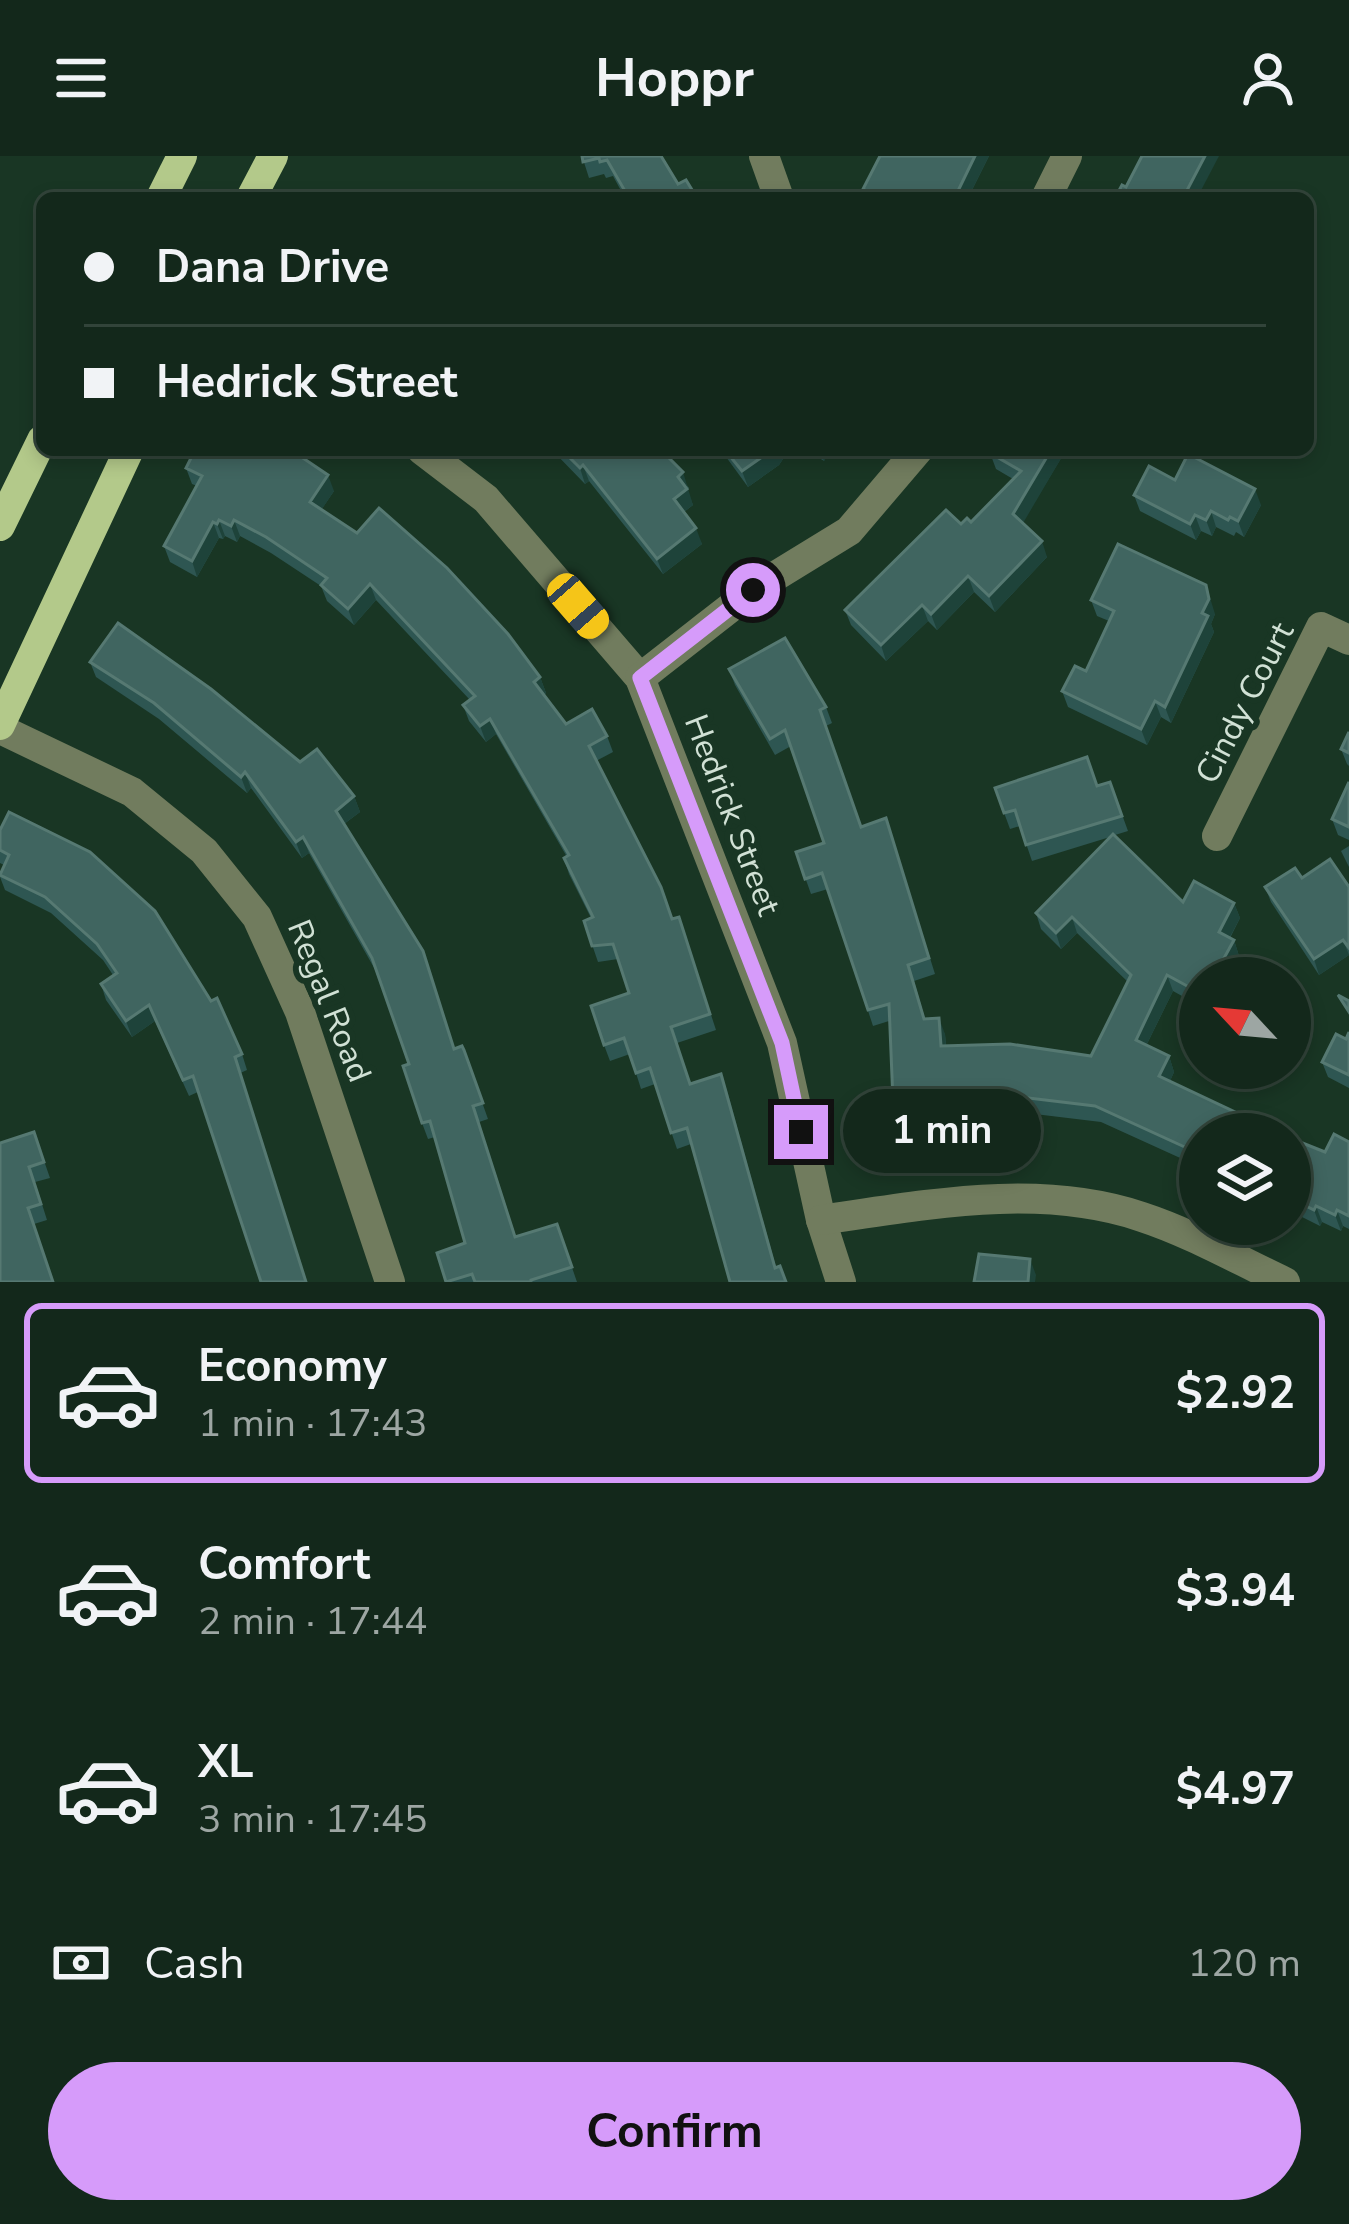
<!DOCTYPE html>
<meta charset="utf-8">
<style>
body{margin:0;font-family:"Nunito Sans",sans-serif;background:#1c3024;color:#f1f3f6;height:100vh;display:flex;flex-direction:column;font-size:45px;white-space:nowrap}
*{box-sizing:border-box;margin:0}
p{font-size:39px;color:#9da6a3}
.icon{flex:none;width:66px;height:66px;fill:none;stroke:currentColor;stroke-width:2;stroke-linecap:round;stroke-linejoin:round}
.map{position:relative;height:1126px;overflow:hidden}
.side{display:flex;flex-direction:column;background:#13281b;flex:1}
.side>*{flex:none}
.banner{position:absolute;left:36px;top:36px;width:1278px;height:264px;border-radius:18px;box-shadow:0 6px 18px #0003,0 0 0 3px #32443a;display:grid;align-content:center;height:264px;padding:0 48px;background:#13281b}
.needle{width:78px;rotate:296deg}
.tools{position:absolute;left:1179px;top:801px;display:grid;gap:24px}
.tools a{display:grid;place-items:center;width:132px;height:132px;border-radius:50%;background:#13281b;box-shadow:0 6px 18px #0003,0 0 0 3px #32443a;font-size:60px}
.end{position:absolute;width:54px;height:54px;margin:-27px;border:15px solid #d69bfa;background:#111;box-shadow:0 0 0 6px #111}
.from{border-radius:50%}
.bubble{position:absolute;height:84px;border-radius:42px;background:#13281b;box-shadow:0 6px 18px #0003,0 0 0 3px #32443a;font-size:39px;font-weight:700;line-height:84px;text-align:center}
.car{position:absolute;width:36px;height:72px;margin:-36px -18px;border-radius:15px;box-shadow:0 0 9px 3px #0007;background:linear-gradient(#f5c518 24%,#345 0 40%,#f5c518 0 76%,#345 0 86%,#f5c518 0)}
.banner b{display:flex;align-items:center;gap:42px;height:114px;font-size:45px}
.banner b+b{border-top:3px solid #32443a}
.banner i{width:30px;height:30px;background:#f1f3f6}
ul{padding:21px 0 0;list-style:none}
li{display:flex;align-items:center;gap:36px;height:180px;margin:0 24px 18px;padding:0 24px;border:6px solid transparent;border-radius:18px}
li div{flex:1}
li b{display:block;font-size:45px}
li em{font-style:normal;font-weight:700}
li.selected{border-color:#d69bfa}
li>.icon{width:108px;height:108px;stroke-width:1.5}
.pay{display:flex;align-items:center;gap:30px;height:132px;padding:0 48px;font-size:45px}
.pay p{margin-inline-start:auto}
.cta{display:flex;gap:24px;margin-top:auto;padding:24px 48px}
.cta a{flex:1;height:138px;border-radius:72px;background:#d69bfa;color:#111;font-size:48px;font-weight:700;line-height:138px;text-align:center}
header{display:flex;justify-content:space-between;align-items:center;height:156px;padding:0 48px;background:#13281b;font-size:54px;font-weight:700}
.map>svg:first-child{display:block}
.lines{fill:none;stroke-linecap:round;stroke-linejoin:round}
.minor{stroke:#717c5e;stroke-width:30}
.major{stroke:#b3c98a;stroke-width:30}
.wall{fill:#2e5652}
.shaded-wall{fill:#1e433a}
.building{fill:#406560;stroke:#567972;stroke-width:3}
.route{stroke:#d69bfa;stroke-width:15}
.labels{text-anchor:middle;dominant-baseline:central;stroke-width:12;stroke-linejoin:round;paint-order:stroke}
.street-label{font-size:33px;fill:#d1e1d5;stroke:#193624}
</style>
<header><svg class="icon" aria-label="menu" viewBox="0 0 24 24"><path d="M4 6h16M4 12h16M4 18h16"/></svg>Hoppr<svg class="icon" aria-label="person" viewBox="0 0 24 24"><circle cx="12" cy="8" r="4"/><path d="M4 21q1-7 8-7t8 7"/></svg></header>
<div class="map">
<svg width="1349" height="1126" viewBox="0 0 1349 1126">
<rect width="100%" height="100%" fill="#193624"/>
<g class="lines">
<g class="minor">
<polyline points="764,0 779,42"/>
<polyline points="1046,42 1067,0"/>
<polyline points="422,294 486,343 640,522 782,887 821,1064 841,1126"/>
<polyline points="640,522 753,434 849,375 918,294"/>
<polyline points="0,573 132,636 204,695 257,761 300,856 390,1126"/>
<polyline points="1217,680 1321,471 1349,484"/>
<path d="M821,1064c104,-15 218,-38 321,-3 49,16 96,43 143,65"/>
</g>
<g class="major">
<polyline points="161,42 182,0"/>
<polyline points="251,42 273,0"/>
<polyline points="0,370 42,284"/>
<polyline points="0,569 129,294"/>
</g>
</g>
<g class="wall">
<polygon points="582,0 661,0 678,28 697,42 625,42 613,20 606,22 604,18 589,22"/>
<polygon points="880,0 989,0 968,42 866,42 863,33"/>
<polygon points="552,294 661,294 689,332 687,334 693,349 684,356 702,388 663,418 589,325 585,328"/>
<polygon points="721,294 789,294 779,309 748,331"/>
<polygon points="807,294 831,294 824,305"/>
<polygon points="1066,294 1022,367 1047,401 995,456 974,436 937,474 928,465 886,505 851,469 845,454 961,368 971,366 1013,323 996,313 990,297"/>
<polygon points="186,312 334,335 321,354 540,521 546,537 544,539 566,568 607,580 613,596 596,605 672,763 679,761 716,874 677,887 691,928 721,918 776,1111 786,1126 691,988 677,993 655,928 641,933 630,898 610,905 604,889 629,837 618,803 598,806 584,765 591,762 569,718 564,702 567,701 496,578 486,586 469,565 463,549 470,544 376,444 354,469 327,445 321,430 271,397 240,380 237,386 225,380 223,383 219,382 197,421 170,406 164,390 197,330 192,328"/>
<polygon points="1175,324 1261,349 1244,381 1236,376 1234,380 1216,371 1212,380 1201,375 1196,384 1140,355 1134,339"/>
<polygon points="1091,444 1215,458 1211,468 1214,476 1171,567 1161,561 1147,589 1068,551 1062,535 1086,515 1109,465 1097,460"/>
<polygon points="90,506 300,606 354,640 360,656 344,668 455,893 462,890 488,963 479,966 516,1081 557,1068 577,1126 446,1126 465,1087 435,981 428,983 422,967 409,908 377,817 309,697 302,702 251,632 247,637 159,563 96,521"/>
<polygon points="729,513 826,551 832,567 826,570 861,671 891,678 935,818 914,825 925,863 945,878 946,890 1091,900 1128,826 1077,777 1061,793 1041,773 1036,757 1110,681 1032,705 1020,670 1010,673 995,632 1097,630 1116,642 1128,675 1115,679 1183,746 1234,747 1240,762 1230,782 1234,784 1239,800 1200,822 1200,850 1173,835 1146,890 1169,900 1174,916 1170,925 1200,978 1200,1011 1101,966 984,952 945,954 946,965 906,966 904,960 898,961 893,945 889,865 873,870 828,733 811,738 796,696 824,687 791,590 775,599 735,529"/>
<polygon points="1349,576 1349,610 1347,608 1341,593"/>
<polygon points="1349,626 1349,684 1338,679 1332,663"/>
<polygon points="0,674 242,898 247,914 189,940 155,865 132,881 106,844 101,828 113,819 103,804 51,757 5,734 0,721 4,709 0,707"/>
<polygon points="1349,690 1349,711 1341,695"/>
<polygon points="1302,722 1349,731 1349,799 1319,819 1271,746 1265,731"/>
<polygon points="1349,876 1349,932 1328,921 1322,906 1346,883"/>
<polygon points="34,976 50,1022 35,1026 47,1064 34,1068 0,1126"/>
<polygon points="1290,982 1325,996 1349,986 1349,1073 1343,1070 1341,1075 1322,1066 1320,1070 1290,1055"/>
</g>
<g class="shaded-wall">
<polygon points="975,0 989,0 968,42 957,42 956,39"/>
<polygon points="1205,0 1219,0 1197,42 1183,42"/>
<polygon points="772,294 789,294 779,309 748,331 742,315"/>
<polygon points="820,294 831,294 824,305"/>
<polygon points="1051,294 1066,294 1019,374 1013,358"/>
<polygon points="583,309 589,325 585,328 580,312"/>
<polygon points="683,316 693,349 680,359 674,343 678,321"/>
<polygon points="328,319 334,335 316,362 310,346"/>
<polygon points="1255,333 1261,349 1244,381 1238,365"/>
<polygon points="1211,355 1216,371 1212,380 1206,364"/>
<polygon points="1195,359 1201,375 1196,384 1190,368"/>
<polygon points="219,364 225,380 223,383 217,368"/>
<polygon points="234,364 240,380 237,386 231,370"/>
<polygon points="213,366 219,382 197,421 192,405"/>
<polygon points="696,372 702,388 663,418 657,403"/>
<polygon points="1042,385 1047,401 995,456 989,440"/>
<polygon points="968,420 974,436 937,474 931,458"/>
<polygon points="370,428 376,444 354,469 348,453"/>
<polygon points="1206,429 1215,458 1211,468 1214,476 1171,567 1165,551 1202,457"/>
<polygon points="922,449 928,465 886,505 881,489"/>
<polygon points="540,521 546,537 540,542 534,526"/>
<polygon points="1155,545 1161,561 1147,589 1141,573"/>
<polygon points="490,563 496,578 486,586 480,570"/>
<polygon points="245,616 251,632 247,637 241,621"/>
<polygon points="354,640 360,656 341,670 336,655"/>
<polygon points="303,681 309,697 302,702 296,686"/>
<polygon points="1234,747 1240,762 1224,792 1219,776"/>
<polygon points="1072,761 1077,777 1061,793 1056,777"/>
<polygon points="1234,784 1239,800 1227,822 1213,822"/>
<polygon points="1343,784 1349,799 1319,819 1314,803"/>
<polygon points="1167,819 1173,835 1141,900 1136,884"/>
<polygon points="149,849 155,865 132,881 126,865"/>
<polygon points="939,862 945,878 947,906 941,890"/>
<polygon points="1169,900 1174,916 1165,936 1159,920"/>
<polygon points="721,918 727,934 780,1126 775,1112"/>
<polygon points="939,938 945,954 946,965 940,949"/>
<polygon points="1316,1050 1322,1066 1320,1070 1314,1054"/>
<polygon points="1337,1054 1343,1070 1341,1075 1335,1059"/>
<polygon points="1030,1103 1036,1119 1035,1126 1028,1126"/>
</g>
<g class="building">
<polygon points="582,0 661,0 678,28 686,24 697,42 629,42 607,4 600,6 599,2 583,6"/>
<polygon points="880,0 975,0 956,39 953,37 950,42 881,42 863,33"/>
<polygon points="1142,0 1205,0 1183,42 1115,42 1122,29 1126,31"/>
<polygon points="195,294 290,294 294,296 328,319 310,346 357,377 379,352 447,412 508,478 540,521 534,526 566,568 592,553 607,580 589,590 661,731 672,763 679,761 710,858 671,871 690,928 721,918 775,1112 780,1110 786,1126 730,1126 687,972 671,977 650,912 636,917 624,882 604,889 591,850 629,837 613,788 592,790 584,765 593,761 564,702 569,699 490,563 480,570 463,549 475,540 370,428 348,453 321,429 327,422 266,381 234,364 231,370 219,364 217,368 213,366 192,405 164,390 202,320 186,312"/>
<polygon points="562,294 661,294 683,316 678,321 687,333 674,343 696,372 657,403 583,309 580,312"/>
<polygon points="725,294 772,294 742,315"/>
<polygon points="992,294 1051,294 1013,358 1042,385 989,440 968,420 931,458 922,449 881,489 845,454 946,354 961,368 967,362 971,366 1021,315 990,297"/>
<polygon points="1188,298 1255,333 1238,365 1230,361 1228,364 1211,355 1206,364 1195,359 1190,368 1134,339 1149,310 1175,324"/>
<polygon points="1118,388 1206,429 1209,443 1202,457 1208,460 1165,551 1155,545 1141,573 1062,535 1075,510 1086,515 1114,455 1091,444"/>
<polygon points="118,467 211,533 300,606 317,593 354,640 336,655 423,795 454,893 462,890 464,894 483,947 473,950 515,1081 557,1068 572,1111 531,1124 531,1126 475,1126 472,1118 446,1126 437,1097 465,1087 430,965 422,967 403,910 409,908 372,802 303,681 296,686 245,616 241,621 154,547 90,506"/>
<polygon points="785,482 826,551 820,554 861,671 886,662 929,802 908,809 924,863 939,862 941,890 1010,888 1091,900 1131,819 1072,761 1056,777 1036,757 1113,678 1183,746 1194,725 1234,747 1219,776 1234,784 1213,822 1200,822 1200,837 1167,819 1136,884 1169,900 1159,920 1282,978 1200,978 1200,998 1095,950 978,936 939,938 940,949 901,951 900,944 893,945 889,848 868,854 822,717 805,723 796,696 824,687 785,574 770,583 729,513"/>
<polygon points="1349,576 1349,597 1341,593"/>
<polygon points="1087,601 1097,630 1110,626 1122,660 1026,689 1015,654 1004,657 995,632"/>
<polygon points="1349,626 1349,671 1332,663"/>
<polygon points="9,656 90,696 155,755 211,845 217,842 242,898 235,901 306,1126 261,1126 193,920 183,924 149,849 126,865 101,828 117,817 97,788 45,741 0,719 9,699 0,694 0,674"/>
<polygon points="1330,703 1349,731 1349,792 1343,784 1314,803 1265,731 1295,712 1302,722"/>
<polygon points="1338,839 1349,845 1349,856"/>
<polygon points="1349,876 1349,919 1322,906 1336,878 1346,883"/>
<polygon points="34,976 44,1006 29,1011 41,1048 28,1052 53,1126 0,1126 0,987"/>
<polygon points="1334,978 1349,986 1349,1060 1337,1054 1335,1059 1316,1050 1314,1054 1290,1042 1290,982 1325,996"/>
<polygon points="979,1098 1030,1103 1028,1126 974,1126"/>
</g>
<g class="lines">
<polyline class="route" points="753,434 640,522 782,887 801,976"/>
</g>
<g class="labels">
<g class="street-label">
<text transform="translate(1245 547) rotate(-63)">Cindy Court</text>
<text transform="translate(732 659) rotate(69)">Hedrick Street</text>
<text transform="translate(329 845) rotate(68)">Regal Road</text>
</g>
</g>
</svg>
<div class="tools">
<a><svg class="needle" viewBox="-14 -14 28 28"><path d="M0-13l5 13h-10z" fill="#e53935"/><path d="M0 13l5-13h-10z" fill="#9da6a3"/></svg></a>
<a><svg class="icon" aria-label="layers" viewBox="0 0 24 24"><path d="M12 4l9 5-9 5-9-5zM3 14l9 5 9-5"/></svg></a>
</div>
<i class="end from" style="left:753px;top:434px"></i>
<i class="end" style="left:801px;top:976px"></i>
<div class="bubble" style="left:843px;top:933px;width:198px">1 min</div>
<i class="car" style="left:578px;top:450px;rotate:139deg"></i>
<div class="banner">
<b><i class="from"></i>Dana Drive</b>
<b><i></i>Hedrick Street</b>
</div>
</div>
<section class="side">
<ul>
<li class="selected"><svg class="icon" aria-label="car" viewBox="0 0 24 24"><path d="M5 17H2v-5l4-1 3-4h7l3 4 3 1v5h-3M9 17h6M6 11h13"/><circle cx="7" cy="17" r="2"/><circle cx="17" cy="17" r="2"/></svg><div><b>Economy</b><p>1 min · 17:43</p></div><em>$2.92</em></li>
<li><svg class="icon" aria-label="car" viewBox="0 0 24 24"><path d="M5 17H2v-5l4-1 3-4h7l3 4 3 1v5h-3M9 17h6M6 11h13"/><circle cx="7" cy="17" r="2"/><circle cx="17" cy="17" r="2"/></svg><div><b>Comfort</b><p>2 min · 17:44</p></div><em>$3.94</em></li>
<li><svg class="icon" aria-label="car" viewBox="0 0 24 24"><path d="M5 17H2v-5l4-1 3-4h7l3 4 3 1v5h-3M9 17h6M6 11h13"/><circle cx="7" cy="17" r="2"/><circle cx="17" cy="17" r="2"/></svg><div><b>XL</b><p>3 min · 17:45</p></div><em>$4.97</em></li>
</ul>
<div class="pay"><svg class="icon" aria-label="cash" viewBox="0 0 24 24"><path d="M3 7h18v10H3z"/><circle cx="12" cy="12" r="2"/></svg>Cash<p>120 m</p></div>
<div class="cta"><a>Confirm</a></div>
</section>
